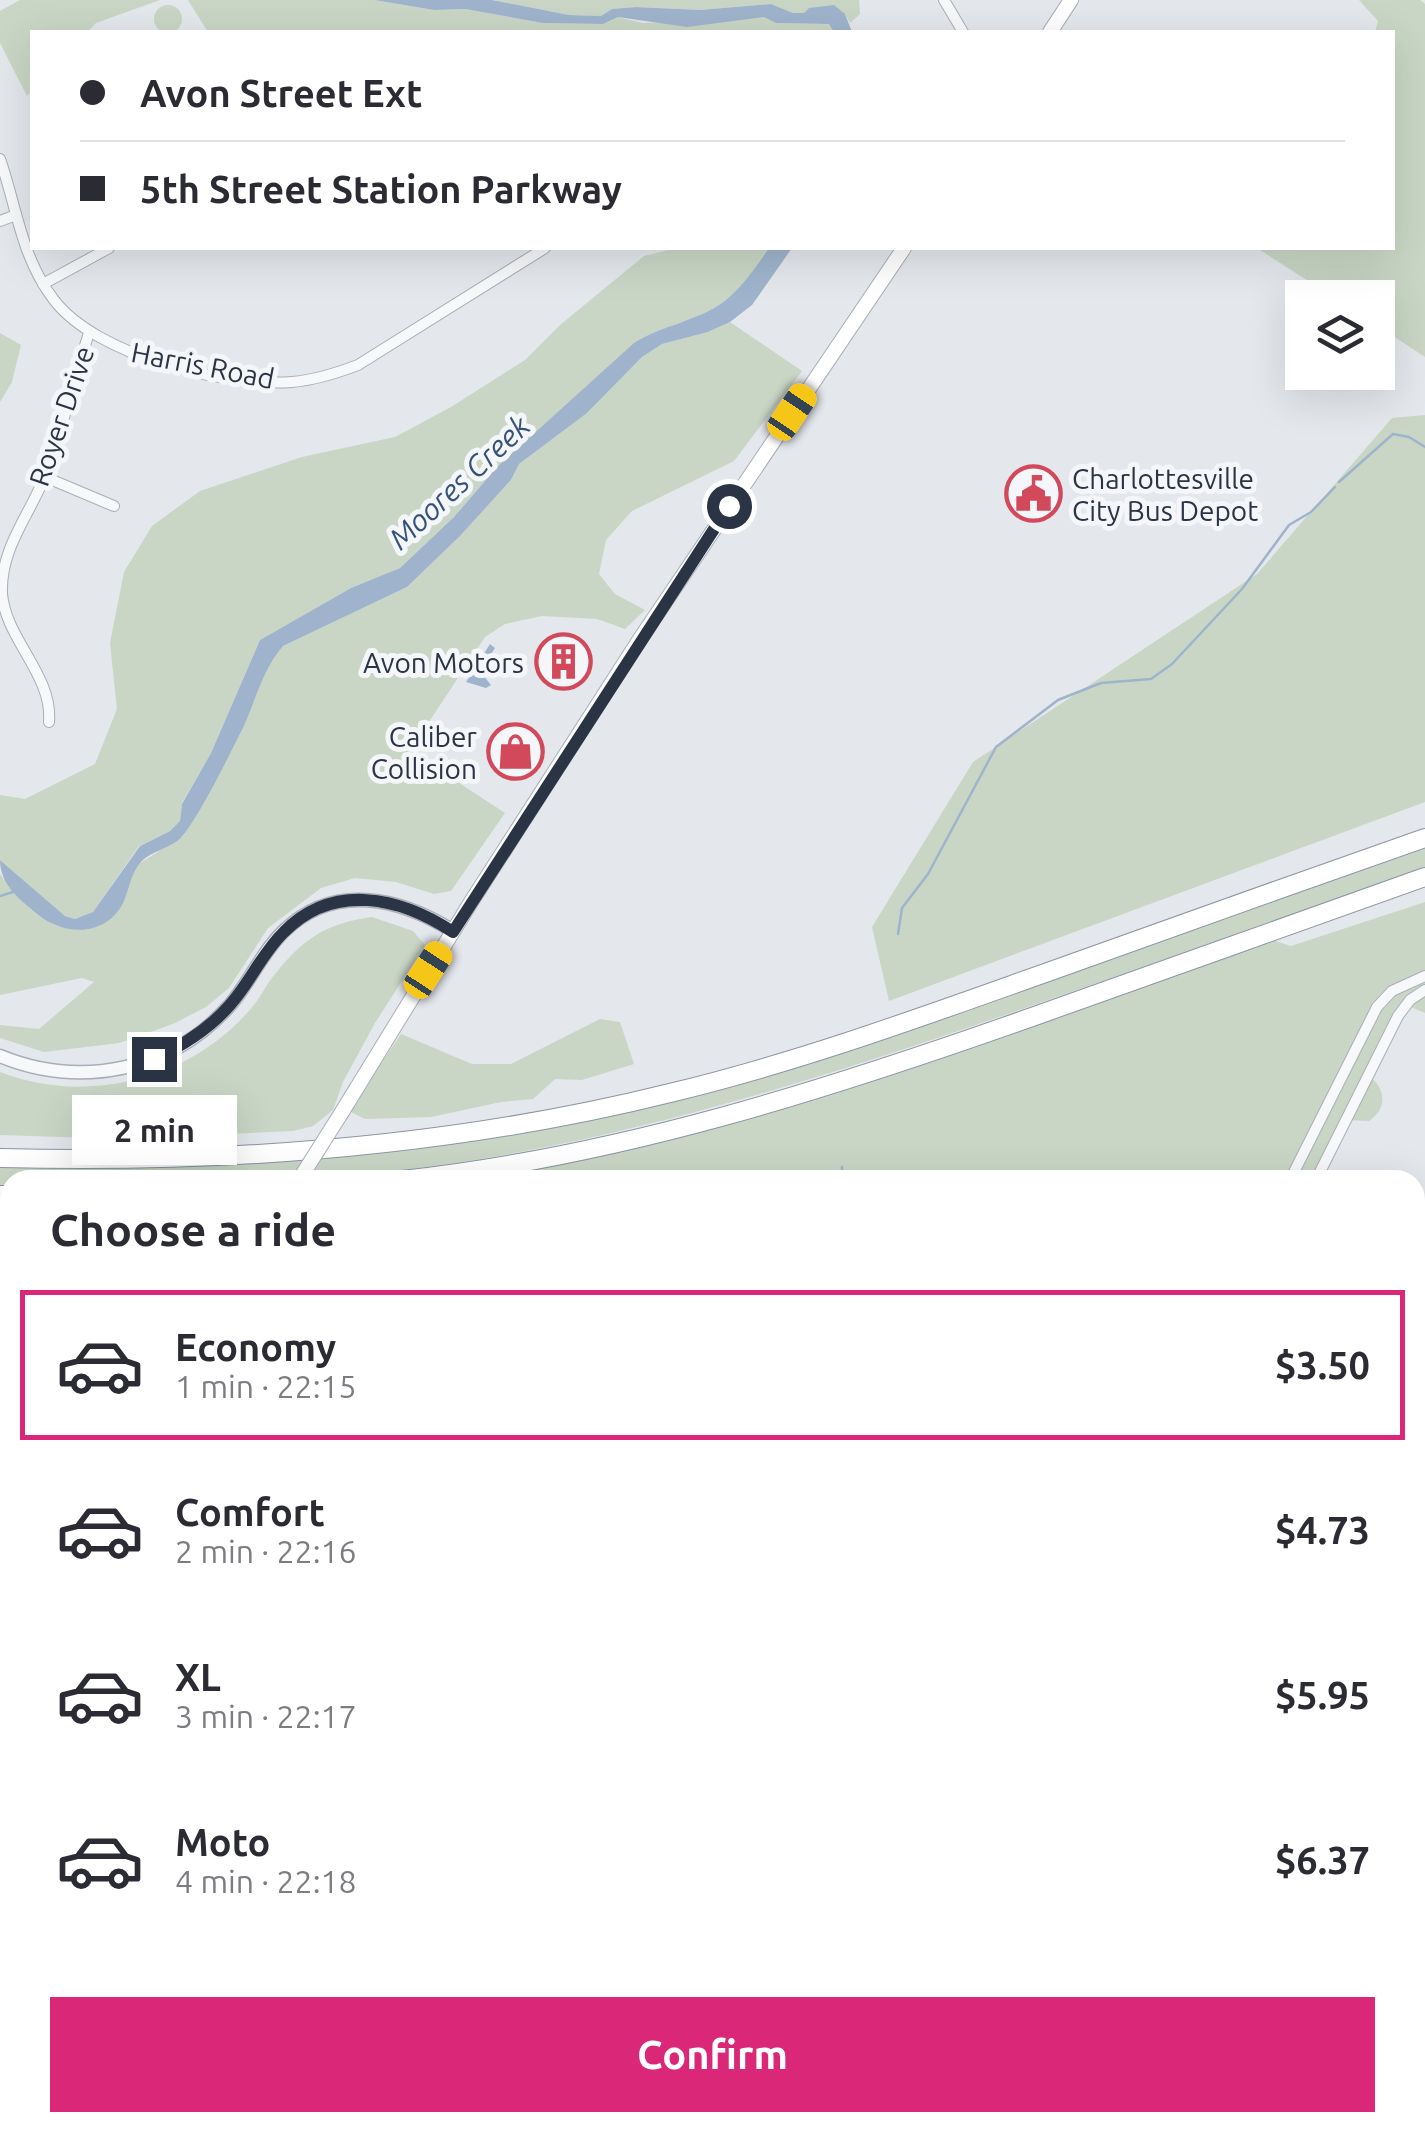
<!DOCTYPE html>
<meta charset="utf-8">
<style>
body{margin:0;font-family:Ubuntu,sans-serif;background:#f7f7f7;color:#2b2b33;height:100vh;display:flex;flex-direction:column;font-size:38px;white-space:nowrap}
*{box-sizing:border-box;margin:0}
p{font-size:32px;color:#7c7c81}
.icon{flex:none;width:55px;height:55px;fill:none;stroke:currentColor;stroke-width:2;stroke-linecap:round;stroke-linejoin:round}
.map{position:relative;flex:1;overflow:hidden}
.panel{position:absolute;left:0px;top:1170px;width:1425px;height:962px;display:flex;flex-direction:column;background:#fff;border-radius:30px 30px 0 0;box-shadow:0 10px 40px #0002}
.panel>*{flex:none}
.guide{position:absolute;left:30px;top:30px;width:1365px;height:220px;border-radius:0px;box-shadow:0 10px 40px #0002;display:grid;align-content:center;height:220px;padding:0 50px;background:#fff}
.buttons{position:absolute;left:1285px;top:280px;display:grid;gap:20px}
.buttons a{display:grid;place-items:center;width:110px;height:110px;border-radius:0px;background:#fff;box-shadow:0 10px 40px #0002;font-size:50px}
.end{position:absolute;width:45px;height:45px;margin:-22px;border:12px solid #2b3445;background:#fff;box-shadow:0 0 0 5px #fff}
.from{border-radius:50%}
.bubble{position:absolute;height:70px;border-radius:0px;background:#fff;box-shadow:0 10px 40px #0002;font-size:32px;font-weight:600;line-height:70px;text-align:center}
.car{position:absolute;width:30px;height:60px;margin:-30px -15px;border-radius:12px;box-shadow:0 0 8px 2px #0007;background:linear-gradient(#f5c518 24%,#345 0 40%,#f5c518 0 76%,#345 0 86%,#f5c518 0)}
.guide b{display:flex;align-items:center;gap:35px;height:95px;font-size:38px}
.guide b+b{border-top:2px solid #e1e1e2}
.guide i{width:25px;height:25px;background:#2b2b33}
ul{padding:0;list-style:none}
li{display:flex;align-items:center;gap:30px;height:150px;margin:0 20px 15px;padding:0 30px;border:5px solid transparent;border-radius:0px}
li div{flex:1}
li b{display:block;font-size:38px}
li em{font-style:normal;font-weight:600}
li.current{border-color:#db2777}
li>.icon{width:90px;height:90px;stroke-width:1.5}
h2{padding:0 50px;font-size:45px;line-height:120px}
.primary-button{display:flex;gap:20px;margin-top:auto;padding:20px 50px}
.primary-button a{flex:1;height:115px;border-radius:0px;background:#db2777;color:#fff;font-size:40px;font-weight:600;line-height:115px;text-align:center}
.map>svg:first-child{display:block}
.green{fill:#c9d6c5}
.water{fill:#9fb4cc}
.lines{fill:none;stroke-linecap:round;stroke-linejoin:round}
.stream{stroke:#9fb4cc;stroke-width:2.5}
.minor-casing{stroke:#a9aeb7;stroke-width:12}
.tertiary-casing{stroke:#a9aeb7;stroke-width:15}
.secondary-casing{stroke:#a9aeb7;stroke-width:16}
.motorway-casing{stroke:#8b94a3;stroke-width:20}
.minor{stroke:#f7f8fa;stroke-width:10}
.tertiary{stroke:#f7f8fa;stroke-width:12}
.secondary{stroke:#fff;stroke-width:14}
.motorway{stroke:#fff;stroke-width:18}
.secondary-bridge-casing{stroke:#a9aeb7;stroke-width:16;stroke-linecap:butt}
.secondary-bridge{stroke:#fff;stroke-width:14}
.route{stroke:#2b3445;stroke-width:12}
.labels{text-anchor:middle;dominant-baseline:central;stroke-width:10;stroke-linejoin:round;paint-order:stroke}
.street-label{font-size:28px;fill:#2b3445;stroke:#f4f6f9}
.poi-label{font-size:28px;fill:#2b3445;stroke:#f4f6f9;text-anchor:end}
.water-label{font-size:30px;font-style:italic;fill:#34527a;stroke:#f4f6f9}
</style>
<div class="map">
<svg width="1425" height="2131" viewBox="0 0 1425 2131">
<rect width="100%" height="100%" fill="#e4e7ec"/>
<g class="green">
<polygon points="20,0 160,0 96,23 87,32 32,32 32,90 27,96 0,43 0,11"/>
<polygon points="188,0 374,0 434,10 465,9 543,23 603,24 618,17 643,23 765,17 776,23 830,24 834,32 208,32"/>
<polygon points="492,0 859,0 860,14 850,23 845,14 793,13 771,4 700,10 636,7 612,9 601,16 569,15"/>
<polygon points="1359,0 1420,0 1425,4 1425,357 1378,326 1378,298 1333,297 1257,248 1392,248 1392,32 1375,32 1378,21"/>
<circle cx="168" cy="19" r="14"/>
<path d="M677,248h92c-14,20 -26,40 -47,55 -26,18 -61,23 -88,41l-137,123 -43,50 -54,51 -49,20 -91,52 -49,113 -29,50 -2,18 -10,10 -31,15 -46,66 -18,7 -10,-3 -65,-56v-65l25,4 70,-35 22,-55 -7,-66 14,-71 28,-46 48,-35 102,-34 93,-20 56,-30 74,-47 35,-35 84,-69z"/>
<path d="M730,322l72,49 -68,90 -102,50 -26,29 -7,34 16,20 30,16 -20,19 -28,-10 -55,-3 -37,8 -20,13 -72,109 5,10 87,57 -54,78 -17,3 -38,-12 -41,-4 -34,10 -53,40 -39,60 -23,19 -33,17 -54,19 -75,9 -44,-14v-13l39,4 55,-47 -12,-4 -82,17v-121c28,34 50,65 99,52l38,-61 46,-29 57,-102 31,-75 12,-13 124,-59 53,-51 51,-56 8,-16 68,-51 55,-56 20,-13 46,-12z"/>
<polygon points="0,333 21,345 12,382 0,402"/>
<polygon points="1425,415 1425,802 889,1001 872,927 973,762 1257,574 1392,418"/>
<path d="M1425,841v26c-133,47 -266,95 -400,141 -219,76 -435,145 -667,167 -115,11 -232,5 -348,5v6h-10v-25l165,2 454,-55z"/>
<path d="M1425,902v111l-19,-8 -38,70c18,13 20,33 1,46l-23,-1 -30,60h-914l287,-53 571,-191 31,10z"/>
<path d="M372,917l41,14 12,14 -50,78 -32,59 -10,28 -20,16 -20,5 -170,8 -123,-4v-63c85,33 187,9 248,-60 11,-11 17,-26 27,-38 29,-36 52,-51 97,-57z"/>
<polygon points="600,1019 620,1022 634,1064 582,1080 555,1079 533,1099 501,1102 431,1117 365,1119 349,1111 401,1034 472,1064 511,1064"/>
<polygon points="1415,1469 1425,1483 1425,1561 1415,1559"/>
<polygon points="1425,1859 1425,1978 1415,1984 1415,1870"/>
<path d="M10,2033v89l51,1 -4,8h-57c0,-29 0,-75 10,-98z"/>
<polygon points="319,2122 500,2122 503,2131 311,2131"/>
<polygon points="587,2123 686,2123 681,2131 585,2131"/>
<polygon points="698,2123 698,2122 779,2123 775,2131 694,2131"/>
<polygon points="820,2123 862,2123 878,2131 816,2131"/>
<polygon points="910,2123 911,2122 981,2123 978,2131 912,2131"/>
</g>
<g class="water">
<polygon points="374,0 492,0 569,15 601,16 612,9 636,7 700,10 771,4 793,13 804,13 809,8 834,5 845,14 852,32 834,32 829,24 776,23 764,17 687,27 618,17 603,24 543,23 465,9 434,10"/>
<path d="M769,248h23l-40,57 -22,17 -22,10 -46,12 -20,13 -55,56 -68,51 -8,16 -51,56 -53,51 -124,59c-22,25 -28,59 -43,88 -15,29 -37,75 -56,100 -11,15 -33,16 -44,29 -10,11 -11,29 -18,42 -19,33 -60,30 -85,9 -18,-15 -37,-30 -37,-54l65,56 10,3 18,-7 47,-66 30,-15 10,-10 2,-17 29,-51 49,-113 91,-52 49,-20 54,-51 43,-50 137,-124c27,-17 62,-22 88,-40 20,-15 33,-35 47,-55z"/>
<polygon points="490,644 495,648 480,671 491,685 486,688 466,682"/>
<polygon points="234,2123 234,2122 319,2123 311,2131 226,2131"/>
<polygon points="500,2123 587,2123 585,2131 503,2131"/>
</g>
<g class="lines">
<g class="stream">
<polyline points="1339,482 1393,434 1409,437 1425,447"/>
<polyline points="0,896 13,892"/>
<polyline points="898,934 902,908 928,874 996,747 1058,700 1101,683 1151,679 1172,664 1242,589 1289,525 1311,512 1335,487"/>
<polyline points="842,1167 842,1180"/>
</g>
<defs>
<g id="minor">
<polyline points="944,0 963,32"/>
<path d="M0,159c17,49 21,98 54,141 43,56 170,87 238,82 24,-2 45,-9 66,-17l187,-117"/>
<polyline points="0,221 16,215"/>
<polyline points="43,284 109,248"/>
<polyline points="45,477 114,506"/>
<path d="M49,722c4,-47 -43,-82 -47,-128 -2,-47 29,-80 44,-121 17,-46 28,-94 43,-140"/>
<polyline points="1290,1180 1377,1007 1392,991 1425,976"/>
<polyline points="1316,1180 1398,1016 1410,1000 1425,990"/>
<polyline points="0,1430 10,1434"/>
<polyline points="1415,1469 1425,1483"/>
<polyline points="1415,2002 1425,1999"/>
<polyline points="1068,2131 1069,2122"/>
<polyline points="1220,2131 1227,2122"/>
</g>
<path id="tertiary" d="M0,1056c80,33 172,15 230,-51 20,-23 32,-53 54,-74 50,-49 116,-33 169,0"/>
<g id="secondary">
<polyline points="1050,32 1071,0"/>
<polyline points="342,1112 471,902 638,642 904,248"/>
<polyline points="0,1654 10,1638"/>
</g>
<g id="motorway">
<path d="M0,1158c227,6 454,-11 674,-66 128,-31 250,-76 374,-120 126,-45 251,-90 377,-134"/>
<path d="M402,1180c218,-24 424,-90 630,-163 131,-46 262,-94 393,-140"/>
<polyline points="0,1195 10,1195"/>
</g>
</defs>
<use href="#minor" class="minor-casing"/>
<use href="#tertiary" class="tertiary-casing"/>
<use href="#secondary" class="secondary-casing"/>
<use href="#motorway" class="motorway-casing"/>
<use href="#minor" class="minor"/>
<use href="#tertiary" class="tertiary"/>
<use href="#secondary" class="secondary"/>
<use href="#motorway" class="motorway"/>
<defs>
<polyline id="secondary-bridge" points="299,1180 342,1112"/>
</defs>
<use href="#secondary-bridge" class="secondary-bridge-casing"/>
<use href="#secondary-bridge" class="secondary-bridge"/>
</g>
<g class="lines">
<path class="route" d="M154,1059c28,-13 54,-29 75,-53 21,-23 33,-53 55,-74 49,-50 116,-35 169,0l276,-426"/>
</g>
<defs>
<symbol id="civic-ring" viewBox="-11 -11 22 22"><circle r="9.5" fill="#f4f6f9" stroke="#d1495b" stroke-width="1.5"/><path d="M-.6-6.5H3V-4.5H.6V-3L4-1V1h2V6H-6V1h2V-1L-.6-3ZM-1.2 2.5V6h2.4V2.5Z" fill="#d1495b"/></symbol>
<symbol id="building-ring" viewBox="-11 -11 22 22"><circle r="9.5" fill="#f4f6f9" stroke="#d1495b" stroke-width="1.5"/><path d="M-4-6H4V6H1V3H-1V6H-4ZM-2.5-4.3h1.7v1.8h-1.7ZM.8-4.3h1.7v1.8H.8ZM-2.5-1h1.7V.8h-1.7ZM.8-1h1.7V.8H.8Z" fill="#d1495b"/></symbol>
<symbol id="shop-ring" viewBox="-11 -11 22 22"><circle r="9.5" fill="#f4f6f9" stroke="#d1495b" stroke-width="1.5"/><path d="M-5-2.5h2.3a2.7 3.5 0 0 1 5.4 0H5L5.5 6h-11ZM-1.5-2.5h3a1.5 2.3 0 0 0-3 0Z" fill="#d1495b"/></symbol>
</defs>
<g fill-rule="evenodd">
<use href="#civic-ring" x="1002" y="462" width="63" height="63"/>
<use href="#building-ring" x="532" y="630" width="63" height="63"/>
<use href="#shop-ring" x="484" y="720" width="63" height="63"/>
</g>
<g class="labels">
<g class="street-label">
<text transform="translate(203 365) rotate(11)">Harris Road</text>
<text transform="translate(61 416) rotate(-71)">Royer Drive</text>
</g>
<g class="poi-label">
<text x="1072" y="478" text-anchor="start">Charlottesville<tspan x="1072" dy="32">City Bus Depot</tspan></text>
<text x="524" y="662">Avon Motors</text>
<text x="477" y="736">Caliber<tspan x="477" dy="32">Collision</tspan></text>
</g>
<g class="water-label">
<text transform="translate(459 482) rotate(-43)">Moores Creek</text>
</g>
</g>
</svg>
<div class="buttons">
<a><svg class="icon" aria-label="layers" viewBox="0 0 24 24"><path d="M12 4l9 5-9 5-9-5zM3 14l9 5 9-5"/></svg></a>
</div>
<i class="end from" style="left:729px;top:506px"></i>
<i class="end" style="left:154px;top:1059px"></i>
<div class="bubble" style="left:72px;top:1095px;width:165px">2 min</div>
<i class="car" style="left:792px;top:412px;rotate:34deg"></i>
<i class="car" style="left:428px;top:970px;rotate:33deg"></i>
<div class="guide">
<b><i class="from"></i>Avon Street Ext</b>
<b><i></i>5th Street Station Parkway</b>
</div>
<section class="panel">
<h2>Choose a ride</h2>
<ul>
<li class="current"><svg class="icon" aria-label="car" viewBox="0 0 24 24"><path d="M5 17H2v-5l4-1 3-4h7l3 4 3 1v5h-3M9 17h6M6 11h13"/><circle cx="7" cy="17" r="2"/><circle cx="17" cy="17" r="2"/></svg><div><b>Economy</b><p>1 min · 22:15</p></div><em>$3.50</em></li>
<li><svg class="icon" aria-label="car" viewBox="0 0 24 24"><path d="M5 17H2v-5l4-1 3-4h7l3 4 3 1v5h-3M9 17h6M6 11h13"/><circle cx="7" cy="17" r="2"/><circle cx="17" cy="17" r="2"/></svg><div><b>Comfort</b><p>2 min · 22:16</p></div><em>$4.73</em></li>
<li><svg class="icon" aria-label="car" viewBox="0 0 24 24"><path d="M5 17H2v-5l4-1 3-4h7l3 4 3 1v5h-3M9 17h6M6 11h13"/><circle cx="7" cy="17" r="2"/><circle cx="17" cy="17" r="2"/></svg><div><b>XL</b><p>3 min · 22:17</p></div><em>$5.95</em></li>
<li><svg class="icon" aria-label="car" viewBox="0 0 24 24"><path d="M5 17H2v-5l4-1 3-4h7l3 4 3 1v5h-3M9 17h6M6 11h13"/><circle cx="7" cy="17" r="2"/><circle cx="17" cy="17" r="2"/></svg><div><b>Moto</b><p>4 min · 22:18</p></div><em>$6.37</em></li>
</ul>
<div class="primary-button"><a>Confirm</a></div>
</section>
</div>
